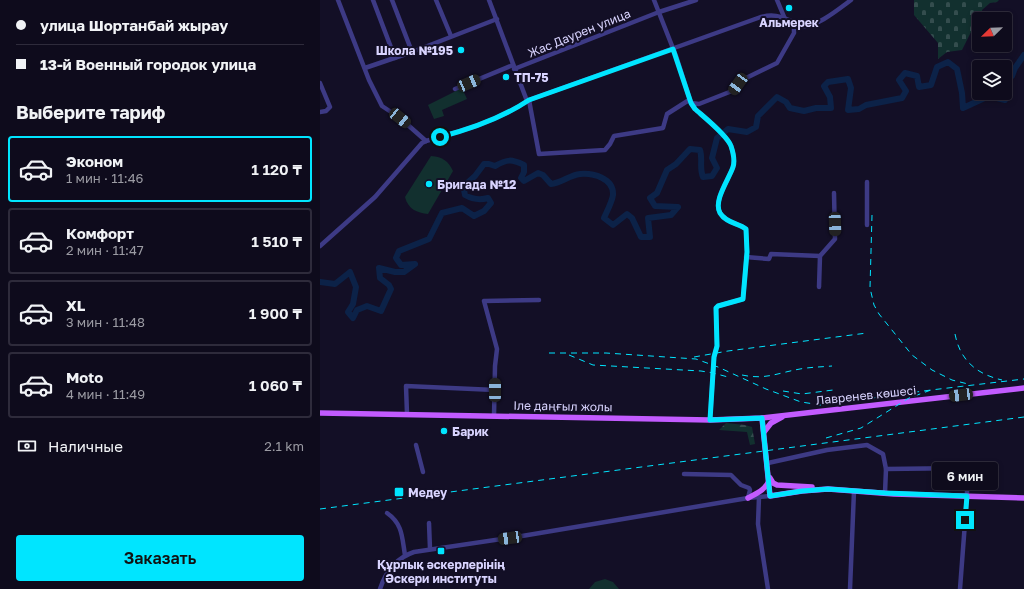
<!DOCTYPE html>
<html lang="ru">
<meta charset="utf-8">
<style>
body{margin:0;font-family:"Golos Text",sans-serif;background:#1c1929;color:#f1f3f6;height:100vh;display:flex;flex-direction:column;font-size:15px;white-space:nowrap}
*{box-sizing:border-box;margin:0}
p{font-size:13px;color:#9b9ba3}
.icon{flex:none;width:22px;height:22px;fill:none;stroke:currentColor;stroke-width:2;stroke-linecap:round;stroke-linejoin:round}
.map{position:relative;flex:1;overflow:hidden}
.panel{display:flex;flex-direction:column;background:#0e0b1c;width:320px}
.panel>*{flex:none}
.guide{display:grid;align-content:center;height:88px;padding:0 16px;background:#0e0b1c}
.needle{width:26px;rotate:247deg}
.fabs{position:absolute;left:652px;top:12px;display:grid;gap:8px}
.fabs a{display:grid;place-items:center;width:40px;height:40px;border-radius:4px;background:#0e0b1c;box-shadow:0 2px 6px #0003,0 0 0 1px #2e2b3b;font-size:20px}
.end{position:absolute;width:18px;height:18px;margin:-9px;border:5px solid #00e5ff;background:#111;box-shadow:0 0 0 2px #111}
.from{border-radius:50%}
.bubble{position:absolute;height:28px;border-radius:4px;background:#0e0b1c;box-shadow:0 2px 6px #0003,0 0 0 1px #2e2b3b;font-size:13px;font-weight:600;line-height:28px;text-align:center}
.car{position:absolute;width:12px;height:24px;margin:-12px -6px;border-radius:5px;box-shadow:0 0 3px 1px #0007;background:linear-gradient(#222 24%,#8ab4d8 0 40%,#222 0 76%,#8ab4d8 0 86%,#222 0)}
.guide b{display:flex;align-items:center;gap:14px;height:38px;font-size:15px}
.guide b+b{border-top:1px solid #2e2b3b}
.guide i{width:10px;height:10px;background:#f1f3f6}
ul{padding:0;list-style:none}
li{display:flex;align-items:center;gap:12px;height:66px;margin:0 8px 6px;padding:0 8px;border:2px solid #2e2b3b;border-radius:4px}
li div{flex:1}
li b{display:block;font-size:15px}
li em{font-style:normal;font-weight:600}
li.selected{border-color:#00e5ff}
li>.icon{width:36px;height:36px;stroke-width:1.5}
h2{padding:0 16px;font-size:18px;line-height:48px}
.pay{display:flex;align-items:center;gap:10px;height:44px;padding:0 16px;font-size:15px}
.pay p{margin-inline-start:auto}
.primary-button{display:flex;gap:8px;margin-top:auto;padding:8px 16px}
.primary-button a{flex:1;height:46px;border-radius:4px;background:#00e5ff;color:#111;font-size:16px;font-weight:600;line-height:46px;text-align:center}
main{display:flex;flex:1;min-height:0}
.map>svg:first-child{display:block}
.green{fill:#12302f}
.forest{fill:url(#forest-firs)}
.cemetery{fill:url(#cemetery-stones)}
.lines{fill:none;stroke-linecap:round;stroke-linejoin:round}
.river{stroke:#0c2248;stroke-width:6}
.minor{stroke:#3d3a85;stroke-width:4.5}
.major{stroke:#c25bff;stroke-width:5.5}
.rail{stroke:#00e5ff;stroke-width:1;stroke-dasharray:6 5;stroke-linecap:butt}
.route{stroke:#00e5ff;stroke-width:5}
.poi-dot{fill:#00e5ff;stroke:#130f26;stroke-width:1.5}
.labels{text-anchor:middle;dominant-baseline:central;stroke-width:4;stroke-linejoin:round;paint-order:stroke}
.poi-label{font-size:12px;font-weight:bold;fill:#d9d4ff;stroke:#130f26;text-anchor:start}
.street-label{font-size:12px;fill:#d9d4ff;stroke:#130f26}
</style>
<main>
<section class="panel">
<div class="guide">
<b><i class="from"></i>улица Шортанбай жырау</b>
<b><i></i>13-й Военный городок улица</b>
</div>
<h2>Выберите тариф</h2>
<ul>
<li class="selected"><svg class="icon" aria-label="car" viewBox="0 0 24 24"><path d="M5 17H2v-5l4-1 3-4h7l3 4 3 1v5h-3M9 17h6M6 11h13"/><circle cx="7" cy="17" r="2"/><circle cx="17" cy="17" r="2"/></svg><div><b>Эконом</b><p>1 мин · 11:46</p></div><em>1 120 ₸</em></li>
<li><svg class="icon" aria-label="car" viewBox="0 0 24 24"><path d="M5 17H2v-5l4-1 3-4h7l3 4 3 1v5h-3M9 17h6M6 11h13"/><circle cx="7" cy="17" r="2"/><circle cx="17" cy="17" r="2"/></svg><div><b>Комфорт</b><p>2 мин · 11:47</p></div><em>1 510 ₸</em></li>
<li><svg class="icon" aria-label="car" viewBox="0 0 24 24"><path d="M5 17H2v-5l4-1 3-4h7l3 4 3 1v5h-3M9 17h6M6 11h13"/><circle cx="7" cy="17" r="2"/><circle cx="17" cy="17" r="2"/></svg><div><b>XL</b><p>3 мин · 11:48</p></div><em>1 900 ₸</em></li>
<li><svg class="icon" aria-label="car" viewBox="0 0 24 24"><path d="M5 17H2v-5l4-1 3-4h7l3 4 3 1v5h-3M9 17h6M6 11h13"/><circle cx="7" cy="17" r="2"/><circle cx="17" cy="17" r="2"/></svg><div><b>Moto</b><p>4 мин · 11:49</p></div><em>1 060 ₸</em></li>
</ul>
<div class="pay"><svg class="icon" aria-label="cash" viewBox="0 0 24 24"><path d="M3 7h18v10H3z"/><circle cx="12" cy="12" r="2"/></svg>Наличные<p>2.1 km</p></div>
<div class="primary-button"><a>Заказать</a></div>
</section>
<div class="map">
<svg width="704" height="589" viewBox="0 0 704 589">
<defs>
<pattern id="forest-firs" width="22" height="20" patternUnits="userSpaceOnUse"><rect width="22" height="20" fill="#12302f"/><path d="M5 1l3.5 6h-7zM16 11l3.5 6h-7z" fill="#344d4e"/></pattern>
<pattern id="cemetery-stones" width="16" height="16" patternUnits="userSpaceOnUse"><rect width="16" height="16" fill="#12302f"/><path d="M2 7V4a2 2 0 0 1 4 0v3zM10 15v-3a2 2 0 0 1 4 0v3z" fill="#344d4e"/></pattern>
</defs>
<rect width="100%" height="100%" fill="#130f26"/>
<g class="green">
<polygon points="142,88 147,99 122,110 124,116 114,119 108,105"/>
<path d="M111,156c12,1 17,5 22,15l-25,43c-11,-1 -20,-5 -23,-17z"/>
<polygon points="285,579 293,582 299,589 269,589 275,582"/>
</g>
<polygon class="forest" points="406,423 425,425 432,427 435,444 430,445 427,432 399,430"/>
<polygon class="cemetery" points="594,0 679,0 677,2 670,3 662,10 663,19 659,19 659,29 652,30 642,50 627,52 618,59 618,43 594,15"/>
<g class="lines">
<g class="river">
<polyline points="685,75 692,76 695,68 704,55"/>
<path d="M0,282l15,2 15,-12 6,15 -3,17 -5,8 5,6 4,-8 10,-4 14,5 10,-22 -2,-4 -9,-7 -1,-10 16,4h9l11,-8 -14,1 -5,-7 3,-7 30,-12 13,-26 20,-5 12,8 10,-5 7,-8 -3,-5c-7,2 -16,1 -23,-3l-1,-5 1,-5 10,-9 9,-12h5l6,2c13,-7 16,-7 29,-1v7l-3,6 3,3 14,-8 5,2 8,9c10,-1 19,-9 29,-10 13,-1 34,4 33,21 -1,7 -6,16 -9,23l9,7 14,-11 5,4 9,19h9l-2,-19 23,-3 7,-8 -23,-1 -5,-8 7,-5 10,-23 9,-6 14,-15 10,1c3,9 -1,18 3,27l9,-1 5,-8 -5,-10 5,-20 11,-9 19,3 9,-5 2,-11 19,-19 9,5 4,6 14,3 12,-3h15l-1,-11 -6,-11 4,-4 20,-3 3,9 -3,22 11,-1 7,-4 36,-7 4,-7 -7,-11 6,-7 12,3 2,11 12,-2 6,-18 11,-5 9,7 5,24 1,15 26,-12 16,4 3,-13 -3,1"/>
</g>
<g class="minor">
<polyline points="18,0 49,80 62,106 80,118 106,141"/>
<polyline points="53,0 75,58"/>
<polyline points="72,0 92,52 177,19"/>
<polyline points="116,0 131,36"/>
<polyline points="169,0 207,101"/>
<path d="M334,0l22,56 15,47 4,6c9,8 32,26 36,37 2,6 4,15 2,21 -4,12 -20,34 -13,46 6,10 18,10 26,16l1,23 -4,47 -25,7 -2,2 1,38 -3,11 -4,63"/>
<polyline points="457,0 465,19"/>
<polyline points="45,68 92,52"/>
<polyline points="194,69 339,12 376,0"/>
<polyline points="0,83 10,107 6,111 0,112"/>
<polyline points="135,89 193,65"/>
<polyline points="209,100 219,154 285,150 290,144 294,136 343,128 347,114 369,100"/>
<polyline points="371,103 379,104 412,91 422,80 457,63 474,33 474,26 471,21"/>
<polyline points="547,182 547,225"/>
<path d="M0,246l55,-49 47,-54 4,-2c36,-10 72,-20 103,-41l229,-82c14,-5 22,-2 36,4 2,1 5,3 8,4 14,2 38,-18 49,-26"/>
<polyline points="426,257 449,259 451,254 500,256"/>
<polyline points="499,287 500,256 515,239 514,193"/>
<polyline points="87,414 86,386 175,390"/>
<polyline points="174,416 175,366 177,349 164,301 219,300"/>
<polyline points="96,445 103,472"/>
<polyline points="448,463 507,450 547,445 563,454 566,469"/>
<polyline points="647,468 663,467 669,469 670,486"/>
<polyline points="364,474 411,475 421,485 429,488 430,490 428,498"/>
<polyline points="565,493 566,469 647,468 647,496 640,589"/>
<polyline points="439,497 438,524 448,589"/>
<path d="M67,513c16,11 15,25 18,42"/>
<polyline points="109,523 110,549"/>
<path d="M60,589c6,-18 16,-31 34,-37l108,-16 226,-38 22,-2"/>
<polyline points="530,589 534,491"/>
</g>
<g class="major">
<polyline points="0,413 390,420 442,418 704,388"/>
<polyline points="442,418 450,496 482,491 508,489 574,494 704,498"/>
<polyline points="444,432 451,423 462,417"/>
<polyline points="450,478 453,483 457,485 492,487"/>
<path d="M428,498c9,-5 17,-8 21,-17"/>
</g>
<g class="rail">
<polyline points="552,215 550,288 554,305 559,314 592,355 612,370 632,380 648,384"/>
<path d="M635,334c5,26 21,40 47,46"/>
<polyline points="229,353 286,353 376,359 398,367 446,389 481,402 501,405 611,390"/>
<polyline points="249,355 273,365 381,371 393,373 408,377"/>
<polyline points="374,357 408,351 547,333"/>
<path d="M422,375c24,5 35,-2 58,-6 11,-2 21,-2 32,-3"/>
<polyline points="463,391 482,394 513,390"/>
<polyline points="506,438 541,428 589,398 611,390 704,379"/>
<polyline points="0,509 704,417"/>
</g>
</g>
<g class="lines">
<path class="route" d="M120,137c31,-8 62,-19 89,-37l144,-51 18,54 4,6c9,8 32,26 36,37 2,6 4,15 2,21 -4,12 -20,34 -13,46 6,10 18,10 26,16l1,23 -4,47 -25,7 -2,2 1,38 -3,11 -4,63 52,-2 8,78 32,-5 26,-2 57,4 82,3 -2,24"/>
</g>
<g class="poi-dot">
<circle cx="469" cy="8" r="4"/>
<circle cx="141" cy="50" r="4"/>
<circle cx="186" cy="77" r="4"/>
<circle cx="109" cy="184" r="4"/>
<circle cx="124" cy="431" r="4"/>
<rect x="74" y="487" width="10" height="10" rx="2"/>
<rect x="117" y="547" width="8" height="8" rx="2"/>
</g>
<g class="labels">
<g class="poi-label">
<text x="469" y="22" text-anchor="middle">Альмерек</text>
<text x="133" y="50" text-anchor="end">Школа №195</text>
<text x="194" y="77">ТП-75</text>
<text x="117" y="184">Бригада №12</text>
<text x="132" y="431">Барик</text>
<text x="88" y="492">Медеу</text>
<text x="121" y="564" text-anchor="middle">Құрлық әскерлерінің<tspan x="121" dy="14">Әскери институты</tspan></text>
</g>
<g class="street-label">
<text transform="translate(259 33) rotate(-22)">Жас Даурен улица</text>
<text transform="translate(546 395) rotate(-6)">Лавренев көшесі</text>
<text transform="translate(243 406) rotate(1)">Іле даңғыл жолы</text>
</g>
</g>
</svg>
<div class="fabs">
<a><svg class="needle" viewBox="-14 -14 28 28"><path d="M0-13l5 13h-10z" fill="#e53935"/><path d="M0 13l5-13h-10z" fill="#9b9ba3"/></svg></a>
<a><svg class="icon" aria-label="layers" viewBox="0 0 24 24"><path d="M12 4l9 5-9 5-9-5zM3 14l9 5 9-5"/></svg></a>
</div>
<i class="end from" style="left:120px;top:137px"></i>
<i class="end" style="left:645px;top:520px"></i>
<div class="bubble" style="left:612px;top:462px;width:66px">6 мин</div>
<i class="car" style="left:149px;top:83px;rotate:67deg"></i>
<i class="car" style="left:418px;top:84px;rotate:216deg"></i>
<i class="car" style="left:80px;top:118px;rotate:129deg"></i>
<i class="car" style="left:515px;top:224px;rotate:178deg"></i>
<i class="car" style="left:175px;top:390px;rotate:0deg"></i>
<i class="car" style="left:641px;top:395px;rotate:263deg"></i>
<i class="car" style="left:190px;top:538px;rotate:262deg"></i>
</div>
</main>
